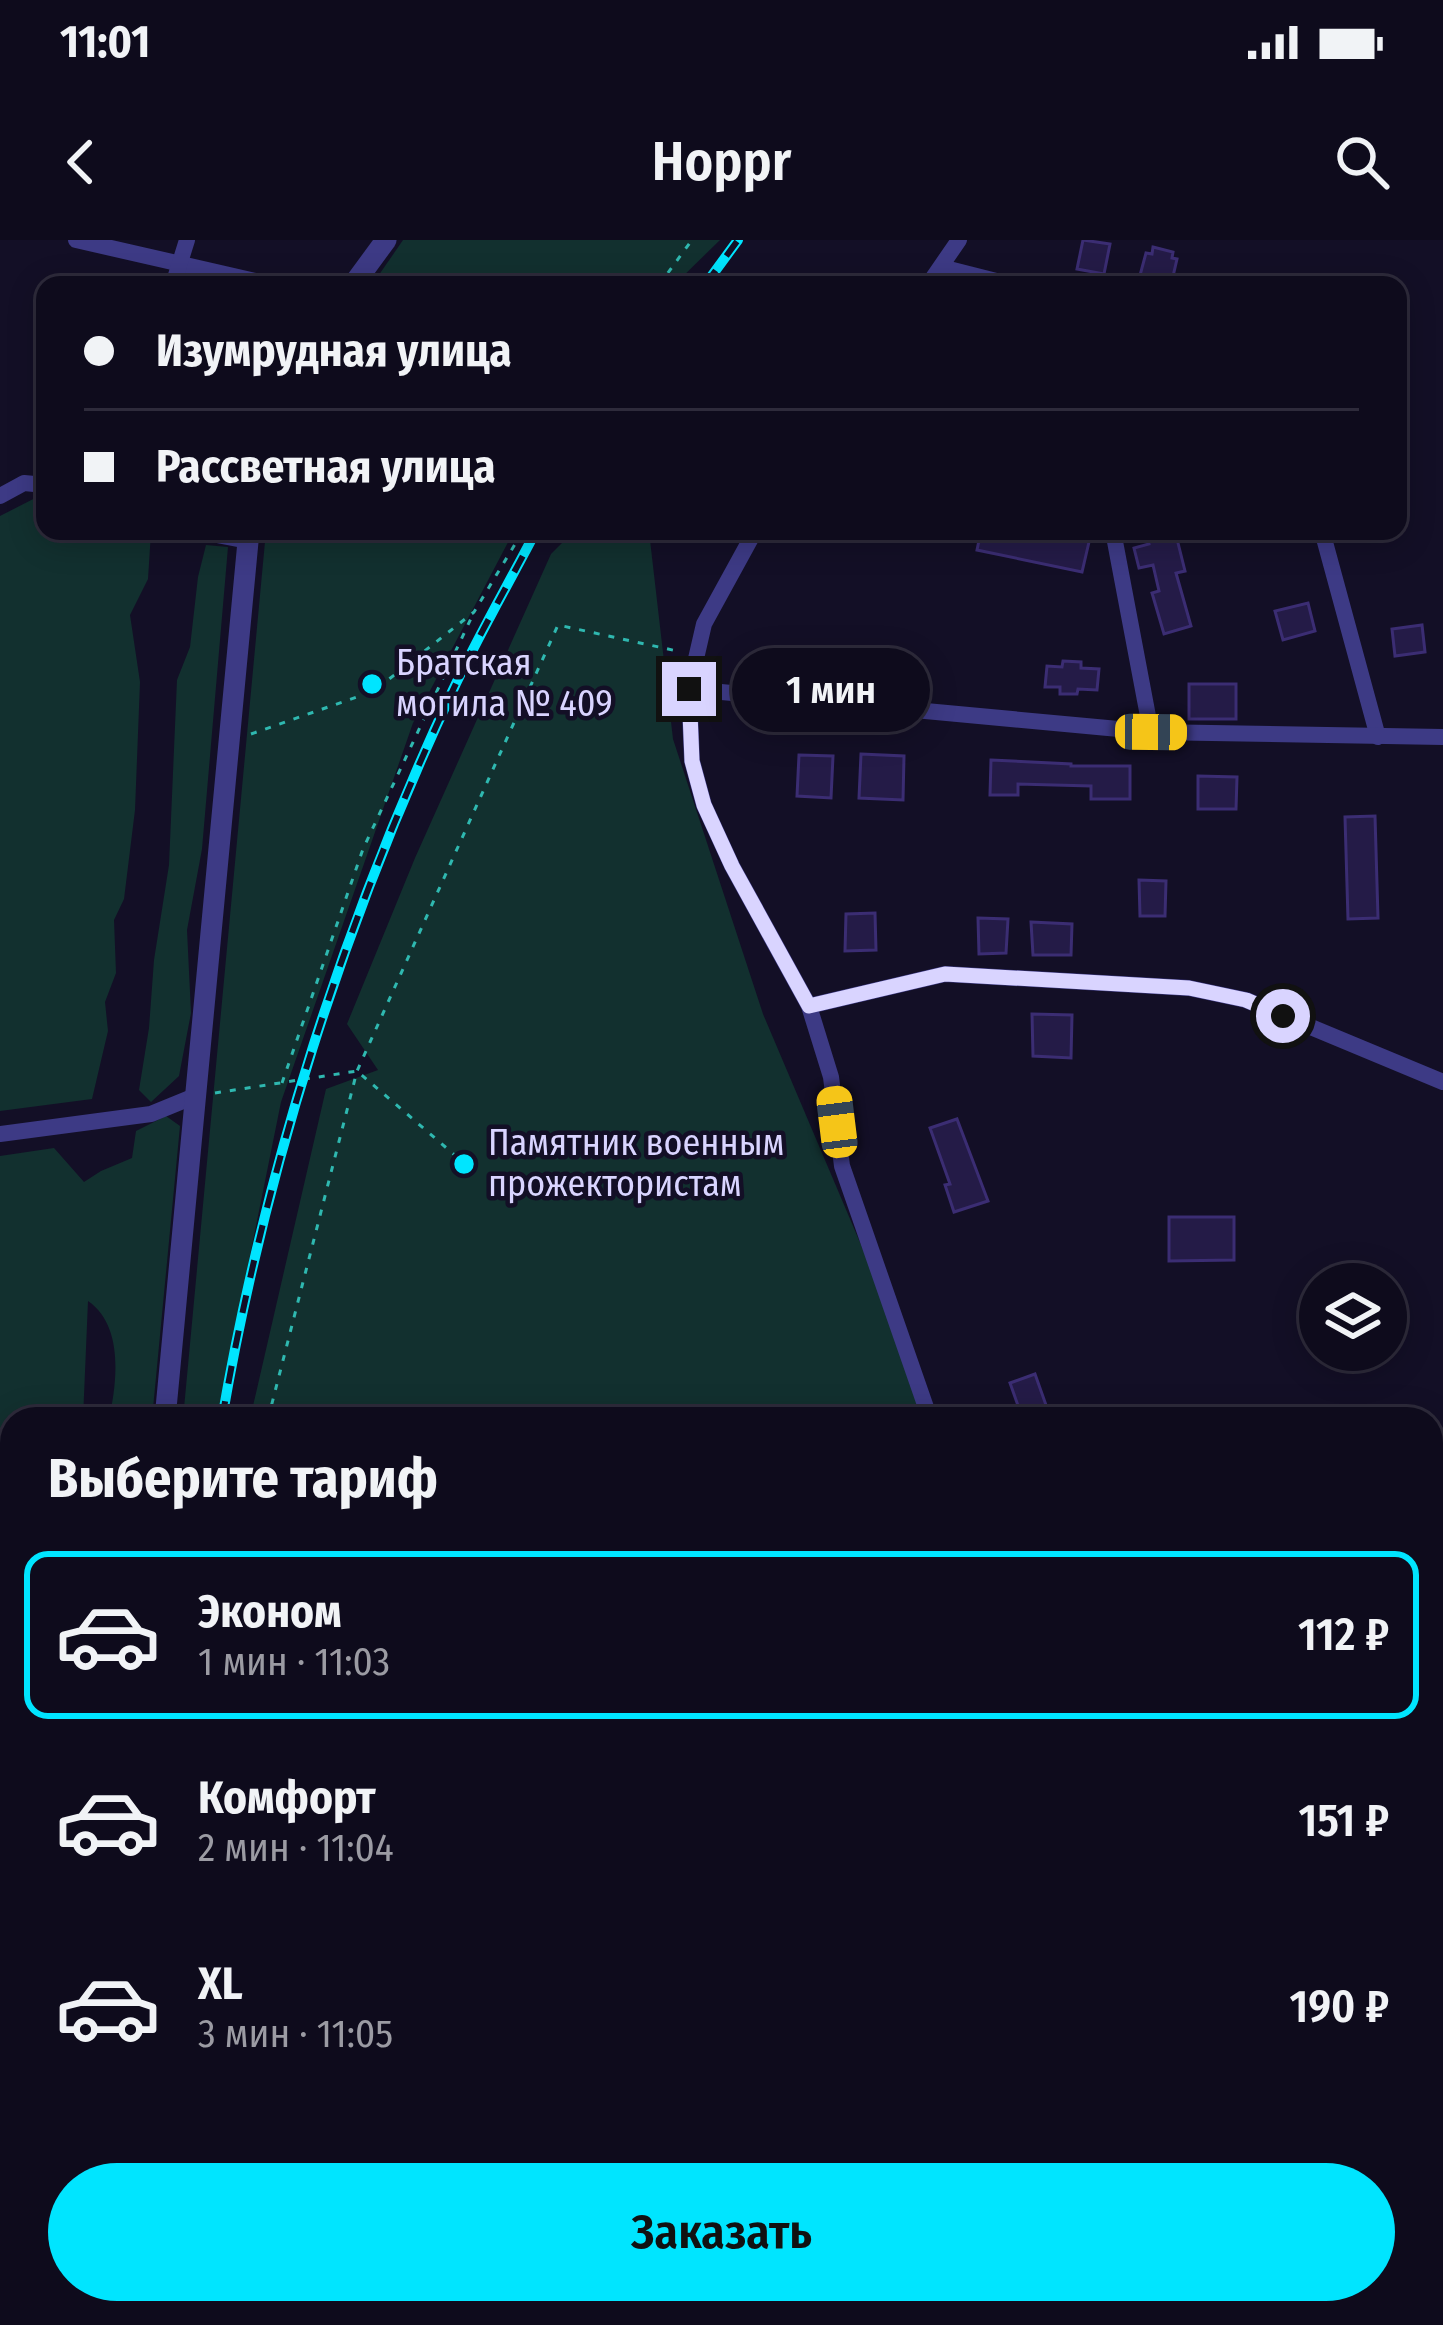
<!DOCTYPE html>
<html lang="ru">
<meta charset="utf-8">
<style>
body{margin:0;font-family:"Fira Sans Condensed",sans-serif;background:#1c1929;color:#f1f3f6;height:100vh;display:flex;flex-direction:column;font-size:45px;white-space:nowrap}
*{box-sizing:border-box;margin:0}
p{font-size:39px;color:#9b9ba3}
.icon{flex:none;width:66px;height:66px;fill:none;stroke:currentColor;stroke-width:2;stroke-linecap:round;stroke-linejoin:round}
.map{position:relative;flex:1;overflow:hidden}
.drawer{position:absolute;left:0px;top:1167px;width:1443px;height:918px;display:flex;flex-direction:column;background:#0e0b1c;border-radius:36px 36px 0 0;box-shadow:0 6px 30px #0003,0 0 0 3px #2e2b3b}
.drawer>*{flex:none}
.banner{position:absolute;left:36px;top:36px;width:1371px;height:264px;border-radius:24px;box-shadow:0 6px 30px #0003,0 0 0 3px #2e2b3b;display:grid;align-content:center;height:264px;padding:0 48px;background:#0e0b1c}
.tools{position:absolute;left:1299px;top:1023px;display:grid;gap:24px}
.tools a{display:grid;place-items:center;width:108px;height:108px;border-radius:50%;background:#0e0b1c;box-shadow:0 6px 30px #0003,0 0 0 3px #2e2b3b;font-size:60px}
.end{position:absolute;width:54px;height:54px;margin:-27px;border:15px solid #d9d4ff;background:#111;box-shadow:0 0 0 6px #111}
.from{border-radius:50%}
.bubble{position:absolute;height:84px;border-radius:42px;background:#0e0b1c;box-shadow:0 6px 30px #0003,0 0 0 3px #2e2b3b;font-size:39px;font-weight:600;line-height:84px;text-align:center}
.car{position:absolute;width:36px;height:72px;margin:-36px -18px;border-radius:15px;box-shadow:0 0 9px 3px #0007;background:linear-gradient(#f5c518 24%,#345 0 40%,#f5c518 0 76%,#345 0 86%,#f5c518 0)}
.banner b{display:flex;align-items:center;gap:42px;height:114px;font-size:45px}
.banner b+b{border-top:3px solid #2e2b3b}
.banner i{width:30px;height:30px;background:#f1f3f6}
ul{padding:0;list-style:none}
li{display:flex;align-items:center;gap:36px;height:168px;margin:0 24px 18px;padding:0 24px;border:6px solid transparent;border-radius:24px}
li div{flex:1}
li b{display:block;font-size:45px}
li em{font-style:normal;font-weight:600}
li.on{border-color:#00e5ff}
li>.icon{width:108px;height:108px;stroke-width:1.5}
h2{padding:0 48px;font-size:54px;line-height:144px}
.action{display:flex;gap:24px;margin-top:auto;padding:24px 48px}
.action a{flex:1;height:138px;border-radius:72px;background:#00e5ff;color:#111;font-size:48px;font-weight:600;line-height:138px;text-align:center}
.status{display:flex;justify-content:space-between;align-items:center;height:84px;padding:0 60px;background:#0e0b1c;direction:ltr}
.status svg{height:33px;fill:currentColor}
header{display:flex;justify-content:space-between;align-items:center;height:156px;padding:0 48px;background:#0e0b1c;font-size:54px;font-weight:600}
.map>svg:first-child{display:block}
.green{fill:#12302f}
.building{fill:#241b47;stroke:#3b2d73;stroke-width:3}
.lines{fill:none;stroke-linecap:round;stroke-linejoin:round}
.path{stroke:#2fb8b0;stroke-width:3;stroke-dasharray:6 9;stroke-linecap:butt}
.service{stroke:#3d3a85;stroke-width:9}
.minor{stroke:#3d3a85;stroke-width:16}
.tertiary{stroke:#3d3a85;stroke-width:21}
.rail-casing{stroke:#00e5ff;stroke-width:10}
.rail{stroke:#130f26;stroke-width:6;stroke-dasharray:18;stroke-linecap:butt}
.route{stroke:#d9d4ff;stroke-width:15}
.poi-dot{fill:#00e5ff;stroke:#130f26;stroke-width:4.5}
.labels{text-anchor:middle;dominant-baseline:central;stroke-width:9;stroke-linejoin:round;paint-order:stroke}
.poi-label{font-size:36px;fill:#d9d4ff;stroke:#130f26;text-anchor:start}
</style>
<div class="status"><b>11:01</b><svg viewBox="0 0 49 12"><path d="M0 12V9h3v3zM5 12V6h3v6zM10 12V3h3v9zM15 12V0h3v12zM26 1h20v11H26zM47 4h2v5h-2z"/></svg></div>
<header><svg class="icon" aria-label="back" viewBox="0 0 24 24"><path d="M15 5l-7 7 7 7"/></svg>Hoppr<svg class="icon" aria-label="search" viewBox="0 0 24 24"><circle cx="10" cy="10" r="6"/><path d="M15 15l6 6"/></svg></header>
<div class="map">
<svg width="1443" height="2085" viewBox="0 0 1443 2085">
<rect width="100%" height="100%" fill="#130f26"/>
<g class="green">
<polygon points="403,0 720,0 674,45 372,45"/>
<polygon points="45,253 45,291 151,292 148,339 130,375 140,442 135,570 124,659 114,680 116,733 105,762 108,791 92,859 0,871 0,276"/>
<polygon points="266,291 514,291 413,483 281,862 217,1179 183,1179"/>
<polygon points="574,291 644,291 650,300 673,499 763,774 884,1059 927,1179 250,1179 326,849 378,830 347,784 415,618 551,314"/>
<polygon points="206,305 228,307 202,609 187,690 191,773 179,836 151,862 139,850 149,788 154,720 169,625 177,440 190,407 198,337"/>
<path d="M166,876l14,10 -28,293h-43c8,-37 15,-93 -21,-118l-5,118h-71v133l-12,-6v-390l54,-8 30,34 17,-11 31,-13 4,-27z"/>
<polygon points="230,2073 1210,2073 1207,2085 231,2085"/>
</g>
<g class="building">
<polygon points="1083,0 1110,4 1104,34 1077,29"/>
<polygon points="1153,7 1173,12 1172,18 1177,19 1171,45 1139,39 1146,13 1152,14"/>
<polygon points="981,291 1033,291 1089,302 1082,332 977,310"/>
<polygon points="1165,291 1175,291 1185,331 1176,333 1191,386 1164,394 1152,353 1159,351 1153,325 1139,328 1134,308 1149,304 1147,295"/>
<polygon points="1308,363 1315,391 1283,400 1275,371"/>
<polygon points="1422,385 1425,412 1395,416 1392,389"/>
<polygon points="1063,421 1081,422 1081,428 1099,429 1097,450 1078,449 1077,454 1060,454 1060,447 1045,447 1047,426 1062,427"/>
<rect x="1189" y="444" width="47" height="35"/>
<polygon points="861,514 904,516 903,560 859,558"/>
<polygon points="799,515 833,516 831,558 797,556"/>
<polygon points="991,520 1071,524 1071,526 1130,526 1130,559 1091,559 1091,546 1018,544 1018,555 990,555"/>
<polygon points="1198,536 1237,537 1236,569 1198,569"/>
<polygon points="1375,576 1378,678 1348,679 1345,577"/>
<polygon points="1139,640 1166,641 1165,676 1140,676"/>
<polygon points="875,673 876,710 845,711 846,674"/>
<polygon points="978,678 1008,679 1006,713 979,714"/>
<polygon points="1031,682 1072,684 1071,715 1033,715"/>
<polygon points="1032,774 1072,775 1071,818 1033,816"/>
<polygon points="957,879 988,961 954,972 945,945 950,944 930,888"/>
<polygon points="1169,977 1234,977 1234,1020 1169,1021"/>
<polygon points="1035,1134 1046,1165 1021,1174 1010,1143"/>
</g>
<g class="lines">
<g class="path">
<polyline points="659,45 692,0"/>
<polyline points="251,494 374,451 474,372 523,291"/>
<polyline points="282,843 363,609 474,372"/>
<polyline points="215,853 357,831 457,917"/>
<polyline points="268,1179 357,831 558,385 677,411"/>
<polyline points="0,1549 9,1550 12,1545"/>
<polyline points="260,2073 261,2085"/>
</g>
<g class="service">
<polyline points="0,1631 12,1632"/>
<polyline points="1,2085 12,1953"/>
</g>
<g class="minor">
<polyline points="76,0 273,45"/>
<polyline points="941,27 1012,45"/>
<polyline points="173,45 187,0"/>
<polyline points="928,45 959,0"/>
<polyline points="0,256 24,243 45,245"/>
<polyline points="196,291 248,301"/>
<polyline points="755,291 704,384 689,449 692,521 704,565 732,626 809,766 831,837 842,926 930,1179"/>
<polyline points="1113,291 1151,492"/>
<polyline points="1322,291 1378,497"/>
<polyline points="689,449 1151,492 1443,497"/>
<polyline points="809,766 945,734 1189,748 1246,760 1443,842"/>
<polyline points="0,894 151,874 195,856"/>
<polyline points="1431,1276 1443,1278"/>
<polyline points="1431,1571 1443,1574"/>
<polyline points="1431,1786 1443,1734"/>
<polyline points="1431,1893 1443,1887"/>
<polyline points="1231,2085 1234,2073"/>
<polyline points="1325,2085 1335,2073"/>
</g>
<g class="tertiary">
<polyline points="353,45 386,0"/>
<polyline points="165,1179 249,291"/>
<polyline points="147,2073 148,2085"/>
</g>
<defs>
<g id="rail">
<polyline points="705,45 738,0"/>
<path d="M222,1179c43,-250 122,-497 230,-727 25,-54 56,-107 84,-161"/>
<polyline points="207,2073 208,2085"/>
</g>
</defs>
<use href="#rail" class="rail-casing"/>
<use href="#rail" class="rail"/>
</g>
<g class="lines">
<polyline class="route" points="689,449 692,521 704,565 732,626 809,766 945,734 1189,748 1246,760 1283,776"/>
</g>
<g class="poi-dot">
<circle cx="372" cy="444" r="12"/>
<circle cx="464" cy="924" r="12"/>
</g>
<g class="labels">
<g class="poi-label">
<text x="396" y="423">Братская<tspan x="396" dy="41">могила № 409</tspan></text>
<text x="488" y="903">Памятник военным<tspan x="488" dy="41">прожектористам</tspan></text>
</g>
</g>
</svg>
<div class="tools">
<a><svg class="icon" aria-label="layers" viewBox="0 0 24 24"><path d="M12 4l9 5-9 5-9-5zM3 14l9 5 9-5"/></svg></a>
</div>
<i class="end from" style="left:1283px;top:776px"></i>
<i class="end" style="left:689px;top:449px"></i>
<div class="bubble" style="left:732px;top:408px;width:198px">1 мин</div>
<i class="car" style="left:1151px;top:492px;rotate:91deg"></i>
<i class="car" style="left:837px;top:882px;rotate:353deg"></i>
<div class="banner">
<b><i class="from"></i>Изумрудная улица</b>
<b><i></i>Рассветная улица</b>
</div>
<section class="drawer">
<h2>Выберите тариф</h2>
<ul>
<li class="on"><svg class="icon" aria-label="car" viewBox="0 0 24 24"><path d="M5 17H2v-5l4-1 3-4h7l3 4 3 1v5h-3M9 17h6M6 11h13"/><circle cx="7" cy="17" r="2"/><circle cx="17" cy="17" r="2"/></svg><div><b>Эконом</b><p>1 мин · 11:03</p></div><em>112 ₽</em></li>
<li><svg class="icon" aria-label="car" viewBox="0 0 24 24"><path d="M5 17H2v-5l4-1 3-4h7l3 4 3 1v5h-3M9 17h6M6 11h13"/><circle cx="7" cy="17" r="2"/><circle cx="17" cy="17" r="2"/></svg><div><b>Комфорт</b><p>2 мин · 11:04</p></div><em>151 ₽</em></li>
<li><svg class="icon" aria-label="car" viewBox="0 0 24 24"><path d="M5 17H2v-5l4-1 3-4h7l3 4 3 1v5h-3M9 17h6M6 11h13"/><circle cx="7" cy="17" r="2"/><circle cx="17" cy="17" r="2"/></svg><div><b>XL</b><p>3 мин · 11:05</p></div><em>190 ₽</em></li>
</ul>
<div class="action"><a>Заказать</a></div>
</section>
</div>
